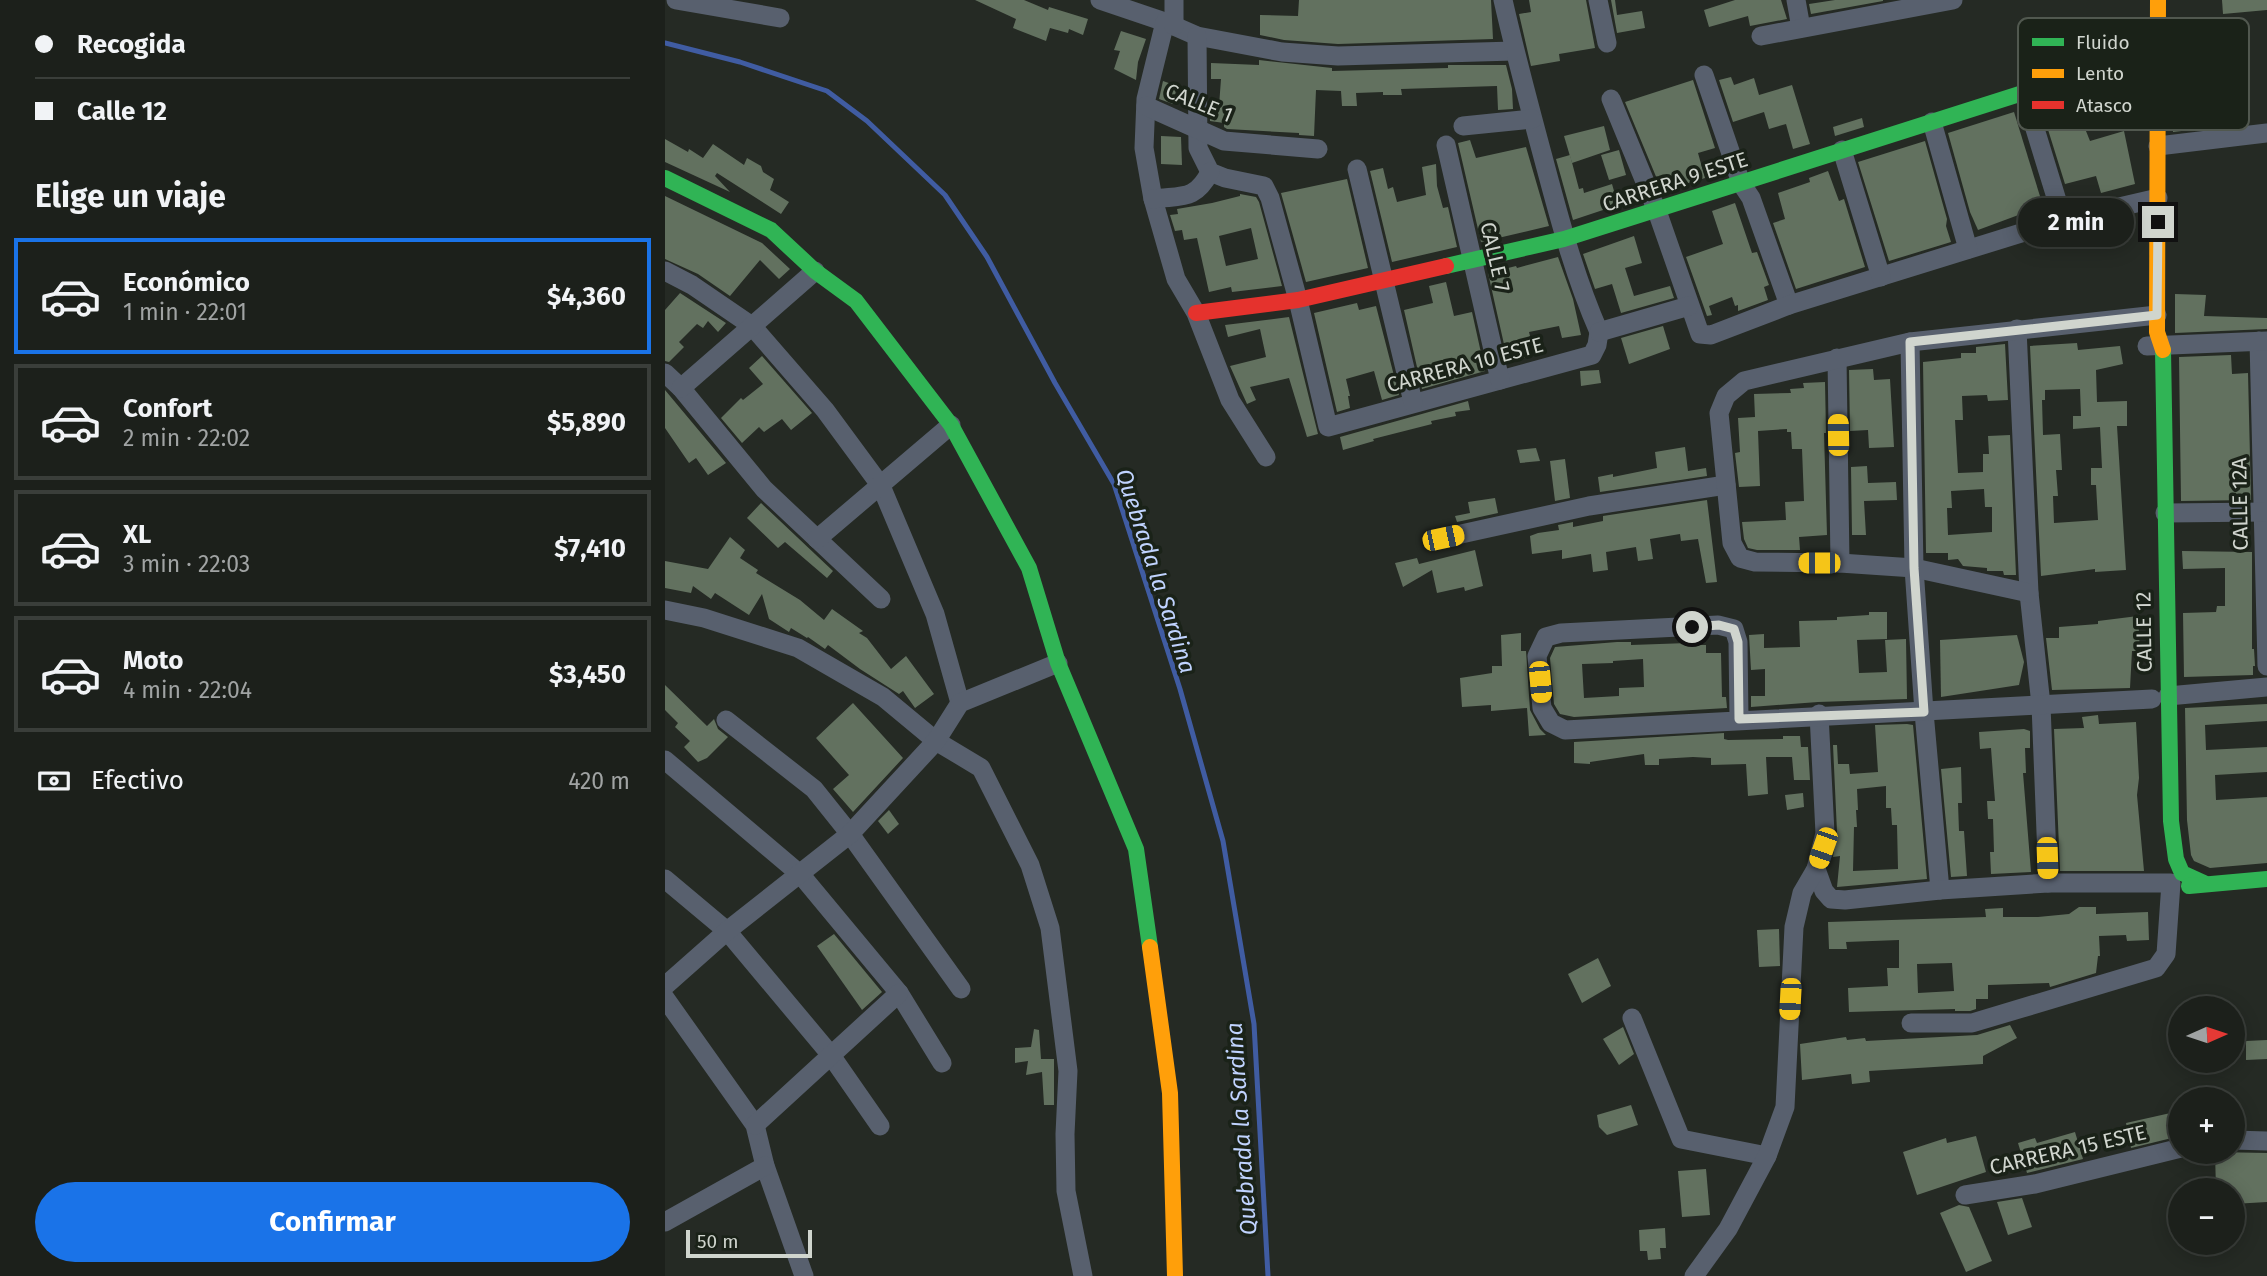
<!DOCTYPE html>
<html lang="es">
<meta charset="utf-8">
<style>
body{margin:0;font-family:"Fira Sans",sans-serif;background:#292d28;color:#f1f3f6;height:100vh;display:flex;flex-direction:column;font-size:26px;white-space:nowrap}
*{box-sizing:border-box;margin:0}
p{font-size:23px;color:#a0a3a3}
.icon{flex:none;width:38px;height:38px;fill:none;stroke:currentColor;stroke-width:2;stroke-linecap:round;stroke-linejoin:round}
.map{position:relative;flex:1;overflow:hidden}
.panel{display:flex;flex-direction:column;background:#1c201b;width:665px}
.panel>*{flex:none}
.banner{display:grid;align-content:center;height:154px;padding:0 35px;background:#1c201b}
.needle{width:46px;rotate:87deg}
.buttons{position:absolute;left:1503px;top:996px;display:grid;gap:14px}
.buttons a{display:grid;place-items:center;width:77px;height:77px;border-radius:50%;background:#1c201b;box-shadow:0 4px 18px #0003,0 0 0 2px #3a3e3a;font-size:35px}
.scale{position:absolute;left:21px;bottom:18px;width:126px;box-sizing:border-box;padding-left:7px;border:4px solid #d0d5ce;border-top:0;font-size:19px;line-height:24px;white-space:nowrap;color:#d0d5ce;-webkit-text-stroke:5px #1a2218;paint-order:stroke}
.end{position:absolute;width:32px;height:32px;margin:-16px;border:9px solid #d0d5ce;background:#111;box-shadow:0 0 0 4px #111}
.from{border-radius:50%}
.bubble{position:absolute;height:49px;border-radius:24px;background:#1c201b;box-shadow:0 4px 18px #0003,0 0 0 2px #3a3e3a;font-size:23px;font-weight:700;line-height:49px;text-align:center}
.car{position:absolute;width:21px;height:42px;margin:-21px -10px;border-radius:9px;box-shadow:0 0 5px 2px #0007;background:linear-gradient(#f5c518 24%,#345 0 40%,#f5c518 0 76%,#345 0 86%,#f5c518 0)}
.banner b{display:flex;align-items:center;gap:24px;height:66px;font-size:26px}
.banner b+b{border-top:2px solid #3a3e3a}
.banner i{width:18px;height:18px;background:#f1f3f6}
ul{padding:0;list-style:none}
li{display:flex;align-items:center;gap:21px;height:116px;margin:0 14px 10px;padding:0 21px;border:4px solid #3a3e3a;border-radius:0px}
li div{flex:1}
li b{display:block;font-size:26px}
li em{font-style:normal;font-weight:700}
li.current{border-color:#1a73e8}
li>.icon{width:63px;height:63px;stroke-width:1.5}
h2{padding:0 35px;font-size:32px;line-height:84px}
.pay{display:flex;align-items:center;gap:18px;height:77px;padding:0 35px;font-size:26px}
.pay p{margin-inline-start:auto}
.button{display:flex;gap:14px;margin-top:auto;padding:14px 35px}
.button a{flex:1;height:80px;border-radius:42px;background:#1a73e8;color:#fff;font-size:28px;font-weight:700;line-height:80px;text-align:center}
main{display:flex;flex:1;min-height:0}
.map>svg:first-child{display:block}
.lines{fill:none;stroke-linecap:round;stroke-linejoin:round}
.stream{stroke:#405ca2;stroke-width:5}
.building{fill:#62715f;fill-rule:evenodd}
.street{stroke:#58606e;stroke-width:19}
.fast{stroke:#30b455;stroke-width:16}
.slow{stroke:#ff9f0a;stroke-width:16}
.jam{stroke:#e5322d;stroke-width:16}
.route{stroke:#d0d5ce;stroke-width:9}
.labels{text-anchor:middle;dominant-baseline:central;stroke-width:7;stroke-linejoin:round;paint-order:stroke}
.street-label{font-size:21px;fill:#d0d5ce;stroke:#1a2218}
.water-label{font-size:23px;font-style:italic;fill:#c0d3fe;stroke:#1a2218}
.key{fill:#1a2218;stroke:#51584f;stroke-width:2}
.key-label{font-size:19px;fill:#d0d5ce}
</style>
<main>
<section class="panel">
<div class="banner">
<b><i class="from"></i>Recogida</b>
<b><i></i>Calle 12</b>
</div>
<h2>Elige un viaje</h2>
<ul>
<li class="current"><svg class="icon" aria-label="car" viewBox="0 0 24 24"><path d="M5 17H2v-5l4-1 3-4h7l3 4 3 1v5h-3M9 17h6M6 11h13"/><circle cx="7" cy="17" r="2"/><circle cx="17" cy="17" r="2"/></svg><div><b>Económico</b><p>1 min · 22:01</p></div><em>$4,360</em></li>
<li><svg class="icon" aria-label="car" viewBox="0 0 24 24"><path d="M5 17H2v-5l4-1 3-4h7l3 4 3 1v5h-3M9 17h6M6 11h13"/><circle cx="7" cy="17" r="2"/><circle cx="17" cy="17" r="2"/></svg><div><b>Confort</b><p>2 min · 22:02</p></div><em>$5,890</em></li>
<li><svg class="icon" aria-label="car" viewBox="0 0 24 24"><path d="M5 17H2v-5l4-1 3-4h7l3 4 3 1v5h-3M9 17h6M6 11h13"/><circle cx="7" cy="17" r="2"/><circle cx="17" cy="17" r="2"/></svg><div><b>XL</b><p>3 min · 22:03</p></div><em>$7,410</em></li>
<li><svg class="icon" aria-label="car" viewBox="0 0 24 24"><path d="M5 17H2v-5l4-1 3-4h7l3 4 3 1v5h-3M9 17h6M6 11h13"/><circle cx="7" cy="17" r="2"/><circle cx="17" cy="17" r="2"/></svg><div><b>Moto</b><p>4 min · 22:04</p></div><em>$3,450</em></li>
</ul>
<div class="pay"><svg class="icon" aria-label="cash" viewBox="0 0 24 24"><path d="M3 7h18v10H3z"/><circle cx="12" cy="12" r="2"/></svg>Efectivo<p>420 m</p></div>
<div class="button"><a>Confirmar</a></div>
</section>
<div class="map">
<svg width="1602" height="1276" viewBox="0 0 1602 1276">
<rect width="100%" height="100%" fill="#252a24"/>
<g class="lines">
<polyline class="stream" points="0,43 75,62 162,91 202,121 280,195 322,257 390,383 449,484 515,689 558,841 589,1024 603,1276"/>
</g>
<g class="building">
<polygon points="310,0 359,0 383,10 384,7 423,19 418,35 404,29 403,33 385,28 381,41 348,28 351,19"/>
<polygon points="634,0 826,0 828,39 673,44 619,40 595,35 595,15 633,16"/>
<polygon points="864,0 921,0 930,48 894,54 895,61 866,66 854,14 866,12"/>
<polygon points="946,0 950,0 952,15 977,11 980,28 952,33"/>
<polygon points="1070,0 1116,0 1122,19 1085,26 1083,16 1044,27 1039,10"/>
<polygon points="1170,0 1218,0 1218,1 1146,14 1144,4"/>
<polygon points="1557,0 1602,0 1602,10 1558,14"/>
<polygon points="456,31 481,39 473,62 471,80 449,69 455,51 449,50"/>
<polygon points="594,60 667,68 667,71 783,68 783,65 841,65 847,89 848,109 833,110 832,86 736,89 737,95 718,95 718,92 691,93 692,106 677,106 676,91 651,90 649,136 634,135 634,133 562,129 559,127 559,123 545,121 545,105 554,106 556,79 546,79 546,63 594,65"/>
<polygon points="1066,77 1069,85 1089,78 1094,95 1127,85 1145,144 1128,149 1121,124 1104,129 1099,112 1068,122 1054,80"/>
<polygon points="1028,80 1050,148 1033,153 1040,178 997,191 960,102"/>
<polygon points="498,81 512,86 508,104 494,99"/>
<polygon points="1407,96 1425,141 1459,131 1470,184 1436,193 1431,176 1400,184 1375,104"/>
<polygon points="1349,112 1378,206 1313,230 1305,212 1283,133"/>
<polygon points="1558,116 1559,126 1508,132 1508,117"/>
<polygon points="1197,118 1199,127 1170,136 1168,127"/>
<polygon points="939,126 945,150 907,163 899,136"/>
<polygon points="496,136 516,137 517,165 496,164"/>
<polygon points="0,139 23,152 24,149 38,158 48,144 79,165 82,158 96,166 98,172 109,179 105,190 124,202 116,214 52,173 50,176 65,192 0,162"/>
<polygon points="805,140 811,158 861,147 884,226 816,242 793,143"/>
<polygon points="1260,141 1282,219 1281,226 1286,242 1224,261 1193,162"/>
<polygon points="954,150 961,175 944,180 936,155"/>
<polygon points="905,155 914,189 918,188 919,193 947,184 953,205 908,220 891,159"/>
<polygon points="771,164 772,186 778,208 783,207 792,247 727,262 705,171 718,168 723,189 728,187 732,202 761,195 757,167"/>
<polygon points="1163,171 1174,201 1179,199 1200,267 1131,289 1108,223 1120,219 1113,193 1145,182 1144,178"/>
<polygon points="682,179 703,268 641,282 616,193"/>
<path d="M575,194l16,3 3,5 23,84 -50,6 -1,-5 -22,5 -12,-54 -13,2 -2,-10 -7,1 -5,-16 8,-1 -1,-5 35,-6 28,-7zM586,228l7,31 -32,7 -7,-30z"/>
<polygon points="0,196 97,243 125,269 114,279 95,260 65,296 33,274 0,259"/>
<polygon points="1070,203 1087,253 1092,252 1104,285 1099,287 1103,300 1073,311 1073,305 1070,306 1067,297 1044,306 1047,315 1042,316 1021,257 1058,244 1047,211"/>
<polygon points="969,236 977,263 960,268 969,296 1005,286 1009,298 956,313 947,284 930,289 918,254"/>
<polygon points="893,257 908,299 916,335 897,338 894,326 864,332 866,340 860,341 863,357 843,362 823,273 851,266 852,268"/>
<polygon points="781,282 789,316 807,312 820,371 757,389 739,310 768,303 764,286"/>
<polygon points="15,293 61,323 53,332 43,321 38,328 32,324 14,342 19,347 4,362 0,361 0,310"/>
<polygon points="1510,294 1541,295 1539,316 1602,318 1602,329 1510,333"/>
<polygon points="692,303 694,310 711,306 734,395 717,400 709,371 681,379 685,396 683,396 685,408 672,412 649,313"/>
<polygon points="624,317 653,434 642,437 624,378 585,387 591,400 582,404 565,366 601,357 595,329 563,337 560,325"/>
<polygon points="998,326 1005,349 964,364 956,338"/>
<path d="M1412,343l1,7 42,-4 3,18 -27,6 1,32 30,-1v25h-10l9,144 -31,2v-3l-54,7 -11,-230zM1415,389l1,27h-8v13l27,-2 2,41h-11v17h5l2,35 -44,3 -1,-27h5l-2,-26h6l-2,-36 -17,1 -1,-35h3v-10z"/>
<path d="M1340,344l3,56 -20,1 -1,-6 -25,1 1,24h-8l3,53 25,-1v-18h6l-1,-18 22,-1 6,140h-12l-1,-4h-16v-3l-24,-2 -5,-7 -10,1v-7h-22l-3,-191 38,-4v-5h15v-6zM1319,489l1,18h7v25l-44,3 -1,-27h5l-1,-17z"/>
<polygon points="1566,355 1567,374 1583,373 1586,500 1516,501 1514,357"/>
<polygon points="97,356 147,413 126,430 117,419 99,432 94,427 77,443 56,418 76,398 78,400 98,384 84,368"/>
<polygon points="1208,369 1209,380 1225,379 1229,447 1204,448 1203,430 1185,431 1184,370"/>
<polygon points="934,370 936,383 916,386 915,371"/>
<polygon points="1160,382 1161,433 1159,433 1162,535 1134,537 1135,550 1092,550 1083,548 1079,539 1077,522 1121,520 1120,502 1139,501 1137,449 1127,449 1126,432 1122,432 1122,429 1093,431 1095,486 1074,487 1070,453 1075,452 1073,418 1090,417 1089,394 1126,393 1125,389 1139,388 1138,383"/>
<polygon points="0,390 61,463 43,475 31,458 24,463 0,428"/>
<polygon points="803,401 805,410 790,412 791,416 766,421 767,424 708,439 709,441 678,450 675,437"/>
<polygon points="1020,447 1023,471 1041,468 1042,476 935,492 933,477 948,474 948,477 992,468 990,452"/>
<polygon points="871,448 875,461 855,463 852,450"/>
<polygon points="900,459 905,498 890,501 885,461"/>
<polygon points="1202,466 1203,483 1231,482 1232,500 1199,501 1201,535 1187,535 1186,467"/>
<polygon points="830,498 833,513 792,522 790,516 805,513 803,502"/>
<polygon points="1042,500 1052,582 1041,583 1033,539 1016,541 1015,534 985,539 988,559 973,561 971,547 941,552 943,570 928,572 926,554 897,559 897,550 867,554 865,536 873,533 894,530 893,525 908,522 908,527 938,521 938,516"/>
<polygon points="96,503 168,571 162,578 120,542 113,548 82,518"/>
<polygon points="65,537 80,550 75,558 93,570 91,573 135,600 159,620 167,609 198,631 194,633 202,638 226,669 241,656 269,694 250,708 238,691 234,694 195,669 163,645 160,649 143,637 142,638 126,628 124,632 104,619 97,594 84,615 50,593 46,599 28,586 26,593 0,588 0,561 43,569"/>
<polygon points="810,550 818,586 800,591 799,587 772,593 767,570 738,587 730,563 752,558 754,564"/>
<polygon points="1517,551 1587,552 1587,649 1589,649 1590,666 1588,666 1588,675 1519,677 1518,613 1551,612 1552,606 1560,606 1560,568 1518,569"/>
<polygon points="1204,612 1222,612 1222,639 1192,640 1194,673 1222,672 1220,640 1241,639 1242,699 1153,702 1086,707 1086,696 1100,696 1100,669 1086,670 1084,635 1099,634 1099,648 1135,647 1134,621 1172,620 1172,617 1204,615"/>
<polygon points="1473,616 1475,651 1467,651 1465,688 1387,690 1381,638 1394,638 1394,627 1433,624 1433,621"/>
<polygon points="856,633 856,651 861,651 865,710 875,729 881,735 864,736 862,708 826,711 826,705 797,707 795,678 827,673 827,666 837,666 836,635"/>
<polygon points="1352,635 1359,662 1354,685 1276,697 1275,640"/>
<path d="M952,642h14v3l57,-2v2h18v8h15l1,44h4l1,11 -153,9 -14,-3 -6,-10 -4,-46 5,-11zM978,659l1,28 -25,1v8l-35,2 -2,-34 31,-1v-2z"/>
<polygon points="0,685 42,726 49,719 53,729 63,737 42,758 33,762 19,747 25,741 10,727 13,723 0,710"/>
<polygon points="188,703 238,758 188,812 168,789 184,775 151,738"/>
<polygon points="1602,704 1602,721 1540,725 1541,750 1602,747 1602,772 1550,775 1551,800 1602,797 1602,863 1545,868 1529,861 1526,855 1522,820 1520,708"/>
<polygon points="1433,715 1434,724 1471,722 1474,778 1472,795 1479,871 1395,871 1389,729 1419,728 1417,717"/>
<path d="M1242,724l6,1 14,154 -90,8 3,-31 -7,1 4,-25 -4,-87h4l1,19h11l1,10 28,-2 -3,-47zM1221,786v22h5l1,17h5l1,44 -45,2 1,-44h3l-1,-17h2l-1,-21z"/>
<polygon points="1359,729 1365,731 1365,748 1360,748 1361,773 1358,773 1366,872 1326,874 1325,852 1329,852 1328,819 1323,819 1322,801 1330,801 1328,775 1326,748 1315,749 1314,732"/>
<polygon points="1059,733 1059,739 1063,740 1118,739 1118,736 1135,736 1136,747 1143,747 1145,780 1129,780 1127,757 1101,757 1103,794 1083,796 1081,764 1046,765 1046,758 1028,757 994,759 994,765 980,765 979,754 925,762 925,764 909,763 909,742"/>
<polygon points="1296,767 1297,803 1293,803 1294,831 1299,831 1302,876 1286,877 1276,769"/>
<polygon points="1138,793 1139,807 1122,810 1120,795"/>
<polygon points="224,810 234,824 223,834 213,821"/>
<path d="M1414,907h17v7l52,-2 1,28 -22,1 -1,-6 -27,1 1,20h-2l-2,17 -46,14 -1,-4 -61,2v14h-12v10l-6,2h-15v-2l-106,3 -1,-24 40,-2 -1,-18h12v-28l-53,2 1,7h-18l-1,-27 158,-5 -1,-8 18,-1v9h35l31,-3zM1287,963l2,28 -36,2 -1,-29z"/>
<polygon points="1114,929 1115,966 1094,967 1092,930"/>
<polygon points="169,934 217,992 197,1010 152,946"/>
<polygon points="933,958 946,986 917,1003 903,974"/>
<polygon points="1345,1025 1352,1038 1318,1056 1318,1064 1204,1071 1205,1082 1187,1084 1186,1074 1137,1080 1135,1044 1181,1037 1182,1040 1200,1038 1201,1041 1312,1035"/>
<polygon points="958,1027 969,1054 954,1065 938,1039"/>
<polygon points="369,1029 374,1030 376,1059 389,1059 389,1105 379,1105 377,1072 361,1075 363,1061 350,1063 350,1048 366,1047"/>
<polygon points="1602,1040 1602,1059 1581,1060 1581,1041"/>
<polygon points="966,1105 973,1125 942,1135 934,1127 932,1115"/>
<polygon points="1510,1112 1515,1136 1466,1148 1461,1123"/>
<polygon points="1410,1132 1418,1159 1362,1173 1353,1143 1370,1138 1372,1143"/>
<polygon points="1311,1136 1321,1172 1252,1195 1238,1152 1281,1138 1282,1143"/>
<polygon points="1550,1152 1602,1153 1602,1202 1568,1204 1568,1190 1551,1190"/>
<polygon points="1041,1169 1045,1215 1017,1217 1013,1171"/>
<polygon points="1357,1198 1367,1227 1343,1235 1332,1202"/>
<polygon points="1294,1205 1304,1207 1327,1261 1301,1272 1275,1213"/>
<polygon points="1000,1228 1001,1248 995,1248 996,1259 983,1260 982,1251 975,1251 974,1230"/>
</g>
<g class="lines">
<g class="street">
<polyline points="11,0 115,18"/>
<polyline points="435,0 500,22 532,36 617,52 673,56 849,51"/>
<path d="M838,0c12,53 26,105 40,157 16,60 31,118 56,175"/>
<polyline points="933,0 942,43"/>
<polyline points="1131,0 1136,28"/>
<polyline points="500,22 481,99 479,148 488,199 511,279 531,313 565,400 601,457"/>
<polyline points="509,26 509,0"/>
<polyline points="532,36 533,148 545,172 560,178 599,186 605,198 633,300 663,427 927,355 932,345 934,332"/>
<polyline points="1096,36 1288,0"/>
<polyline points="1039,75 1076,183 1086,198 1124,305"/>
<polyline points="1359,93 1398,220"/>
<polyline points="946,99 992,211 1035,334 1046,335 1124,305 1398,220 1493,198"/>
<polyline points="481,106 559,141 653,149"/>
<polyline points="1267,122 1303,249"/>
<polyline points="798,126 867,119"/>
<polyline points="781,145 835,380"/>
<polyline points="1493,146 1602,133"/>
<polyline points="1177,150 1216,277"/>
<polyline points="692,169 748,402"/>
<path d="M488,199c29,-4 42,2 57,-27"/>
<polyline points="0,271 27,285 87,326 160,410 216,486 270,614 295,703"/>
<polyline points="1352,329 1364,593 1376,705 1383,883"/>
<polyline points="934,332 1024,306"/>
<polyline points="1594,341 1602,666"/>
<polyline points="1245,342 1249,568 1259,712 1275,890"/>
<polyline points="1482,346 1602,341"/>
<polyline points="1172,358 1175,563"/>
<polyline points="0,373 16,388 99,489 216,599"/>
<polyline points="16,388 150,271"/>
<polyline points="1500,513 1602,512"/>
<polyline points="778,538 924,506 1061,485"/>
<polyline points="152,539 286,425"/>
<polyline points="1364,593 1249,568 1175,563 1090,562 1075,558 1067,543 1054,413 1061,396 1079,381 1245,342 1492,315"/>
<polyline points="0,610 39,618 133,648 218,697 271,741 316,768 365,865 385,928 403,1071 400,1134 401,1191 418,1276"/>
<polyline points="1503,696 1602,687"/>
<polyline points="1154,714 1160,833 1151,869 1159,891 1166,899 1180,900 1275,890 1383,883 1506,883 1501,954 1491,968 1307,1023 1246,1023"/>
<path d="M1074,719l-1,-77 -4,-13 -16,-4 -157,8 -15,4 -9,19 5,52 9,15 14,7c195,-12 391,-21 587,-31"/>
<polyline points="61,720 149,789 185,834 296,989"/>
<polyline points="0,760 136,875 234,993 277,1063"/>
<polyline points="0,879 62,931 165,1054 215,1126"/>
<polyline points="0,986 62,931 185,834 271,741 295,703 393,663"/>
<polyline points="0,998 90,1125 100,1166 139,1276"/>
<polyline points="967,1018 1016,1139 1102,1156"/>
<polyline points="90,1125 234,993"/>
<polyline points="1568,1140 1602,1141"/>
<polyline points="1300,1195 1370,1184 1516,1148"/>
<polyline points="0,1222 100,1166"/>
<polyline points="1029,1276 1063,1229 1102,1156 1120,1107 1129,927 1137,893 1151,869"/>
</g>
<g class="fast">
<polyline points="0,178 106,230 150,271 191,301 286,425 364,568 393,663 471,849 485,947"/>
<polyline points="781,266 899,239 1493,50"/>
<polyline points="1498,350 1506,821 1511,859 1517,873 1539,883"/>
<polyline points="1524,886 1602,879"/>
</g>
<g class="slow">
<polyline points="1493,0 1492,332 1498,350"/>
<polyline points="485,947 505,1093 510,1276"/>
</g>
<polyline class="jam" points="531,313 633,300 781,266"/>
</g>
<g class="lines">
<polyline class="route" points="1027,627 1054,625 1069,629 1073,642 1074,719 1259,712 1249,568 1245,342 1492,315 1493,222"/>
</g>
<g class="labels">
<g class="street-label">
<text transform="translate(534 103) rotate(22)">CALLE 1</text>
<text transform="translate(1010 182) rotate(-18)">CARRERA 9 ESTE</text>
<text transform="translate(830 257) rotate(77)">CALLE 7</text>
<text transform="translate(800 365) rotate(-15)">CARRERA 10 ESTE</text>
<text transform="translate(1575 504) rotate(-91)">CALLE 12A</text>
<text transform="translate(1479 632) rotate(-91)">CALLE 12</text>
<text transform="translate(1403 1150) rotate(-13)">CARRERA 15 ESTE</text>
</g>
<g class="water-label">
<text transform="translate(491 571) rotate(72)">Quebrada la Sardina</text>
<text transform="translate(576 1129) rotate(-94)">Quebrada la Sardina</text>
</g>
</g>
<rect x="1353" y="18" width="231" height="112" rx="10" class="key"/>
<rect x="1367" y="38" width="32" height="8" fill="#30b455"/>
<rect x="1367" y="69" width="32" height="9" fill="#ff9f0a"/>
<rect x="1367" y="101" width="32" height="8" fill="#e5322d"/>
<g class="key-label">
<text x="1411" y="49">Fluido</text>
<text x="1411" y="80">Lento</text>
<text x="1411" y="112">Atasco</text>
</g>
</svg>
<div class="buttons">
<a><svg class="needle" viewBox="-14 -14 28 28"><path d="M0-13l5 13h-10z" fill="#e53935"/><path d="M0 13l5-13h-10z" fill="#a0a3a3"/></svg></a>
<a>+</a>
<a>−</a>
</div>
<div class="scale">50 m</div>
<i class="end from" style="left:1027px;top:627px"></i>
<i class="end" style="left:1493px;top:222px"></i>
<div class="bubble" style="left:1353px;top:198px;width:116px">2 min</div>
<i class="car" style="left:1173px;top:435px;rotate:359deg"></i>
<i class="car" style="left:778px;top:538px;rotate:78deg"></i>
<i class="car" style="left:1154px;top:563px;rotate:270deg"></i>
<i class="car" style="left:875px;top:682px;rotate:175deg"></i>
<i class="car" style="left:1158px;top:848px;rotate:199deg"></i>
<i class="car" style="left:1382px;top:858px;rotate:178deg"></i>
<i class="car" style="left:1125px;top:999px;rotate:183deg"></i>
</div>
</main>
